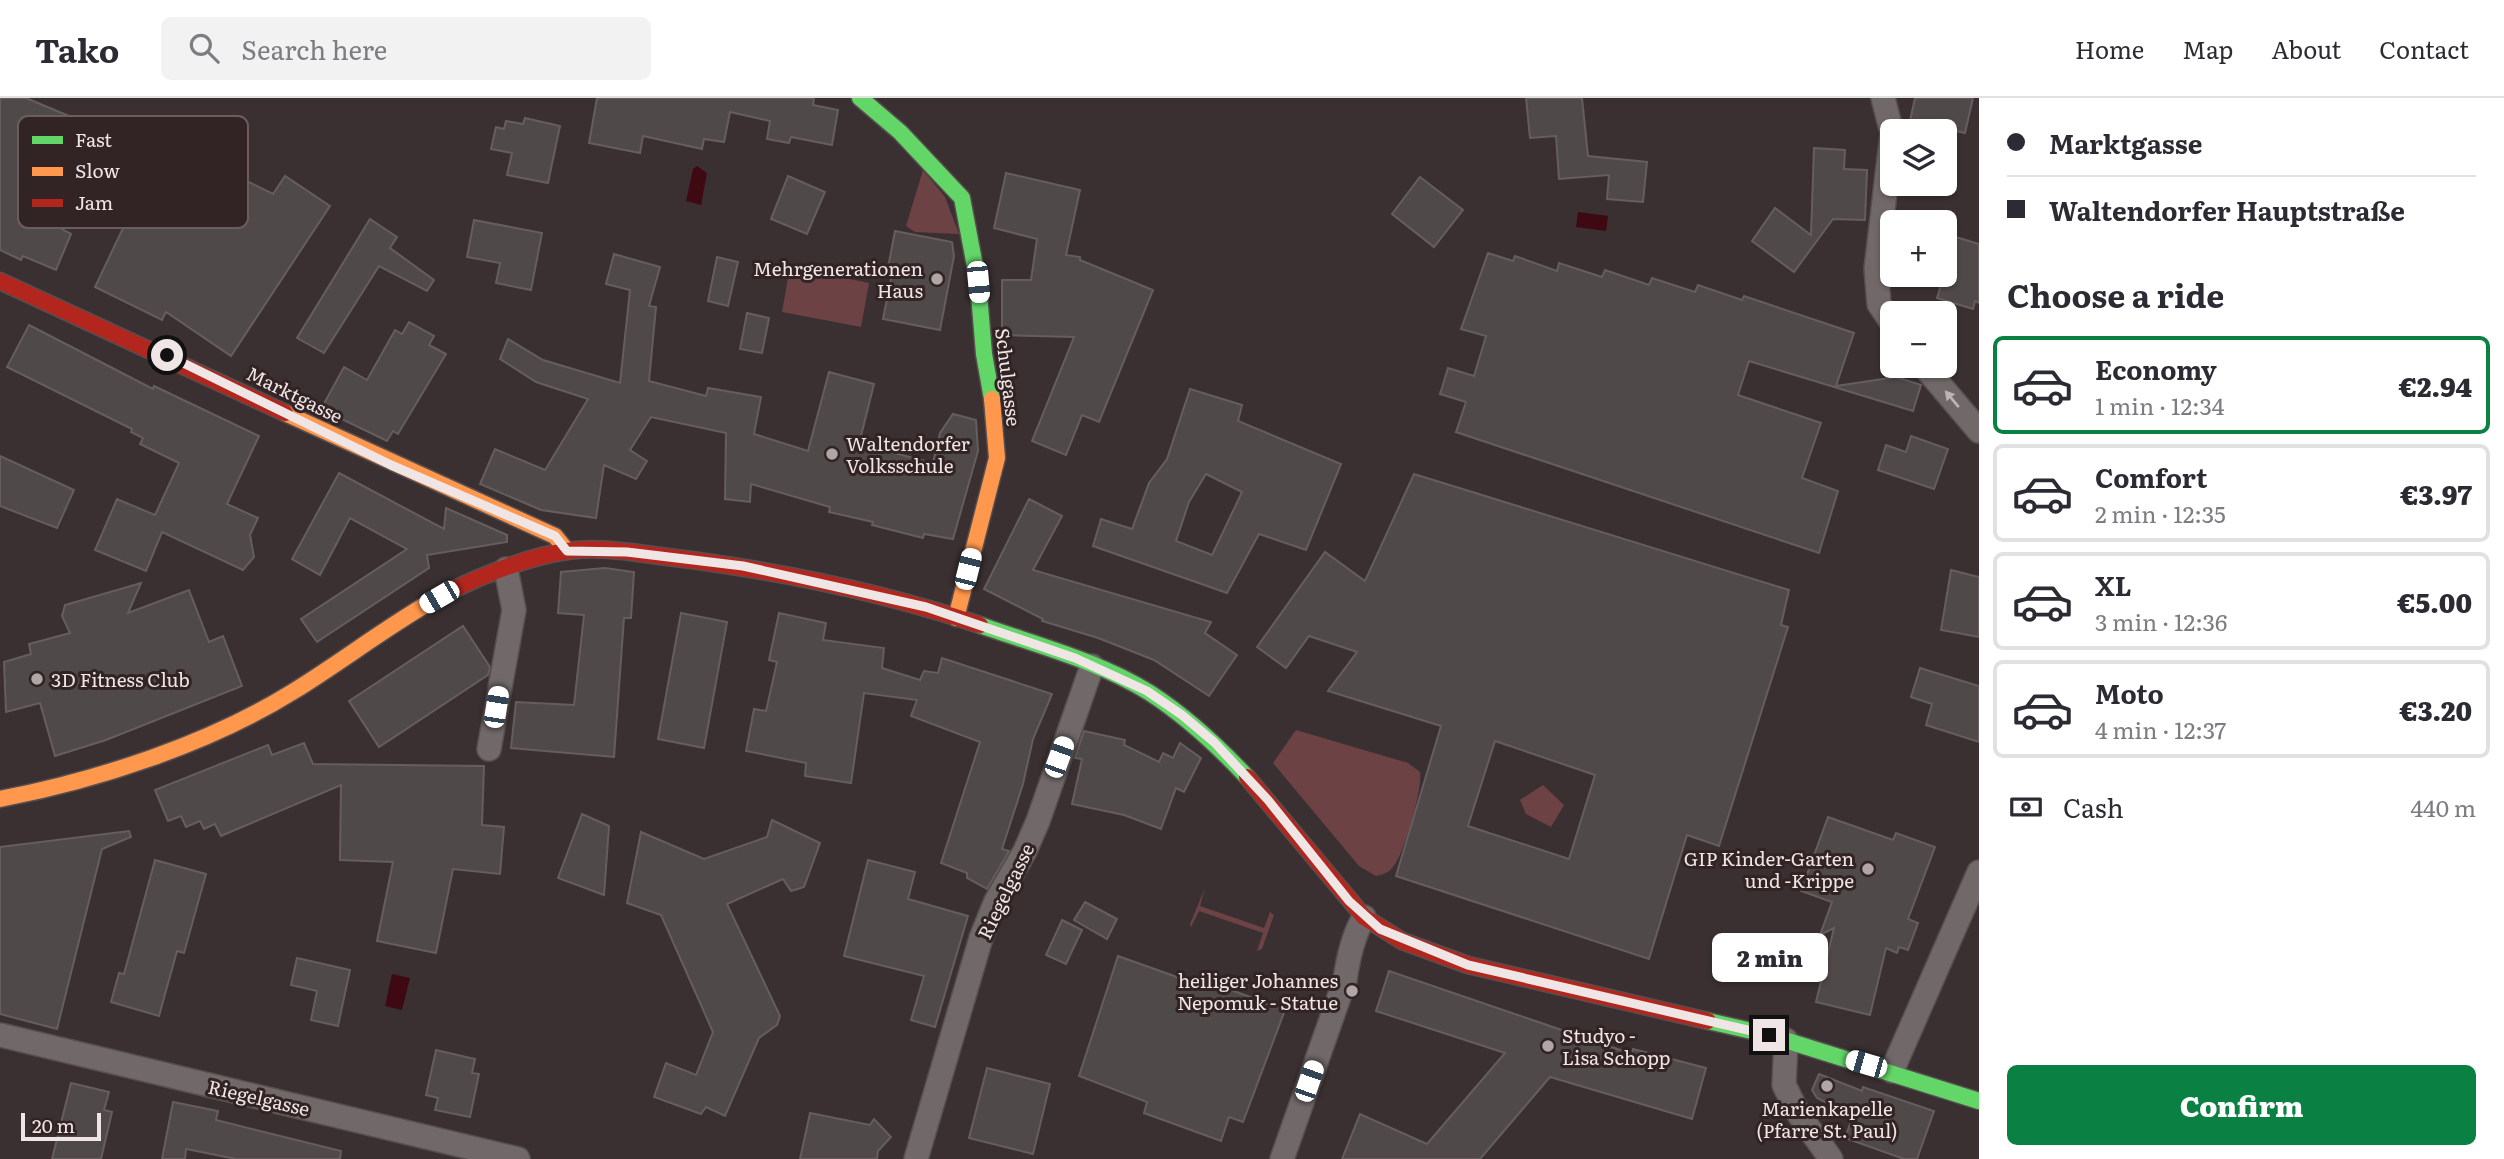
<!DOCTYPE html>
<meta charset="utf-8">
<style>
body{margin:0;font-family:Literata,serif;background:#f2f2f3;color:#2b2b33;height:100vh;display:flex;flex-direction:column;font-size:26px;white-space:nowrap}
*{box-sizing:border-box;margin:0}
p{font-size:23px;color:#7c7c81}
.icon{flex:none;width:38px;height:38px;fill:none;stroke:currentColor;stroke-width:2;stroke-linecap:round;stroke-linejoin:round}
.map{position:relative;flex:1;overflow:hidden}
.panel{display:flex;flex-direction:column;background:#fff;width:525px}
.panel>*{flex:none}
.top-card{display:grid;align-content:center;height:154px;padding:0 28px;background:#fff}
.fabs{position:absolute;left:1880px;top:21px;display:grid;gap:14px}
.fabs a{display:grid;place-items:center;width:77px;height:77px;border-radius:10px;background:#fff;box-shadow:0 2px 5px #0004;font-size:35px}
.scale{position:absolute;left:21px;bottom:18px;width:80px;box-sizing:border-box;padding-left:7px;border:4px solid #efe5e5;border-top:0;font-size:19px;line-height:24px;white-space:nowrap;color:#efe5e5;-webkit-text-stroke:5px #322324;paint-order:stroke}
.end{position:absolute;width:32px;height:32px;margin:-16px;border:9px solid #efe5e5;background:#111;box-shadow:0 0 0 4px #111}
.from{border-radius:50%}
.bubble{position:absolute;height:49px;border-radius:10px;background:#fff;box-shadow:0 2px 5px #0004;font-size:23px;font-weight:800;line-height:49px;text-align:center}
.car{position:absolute;width:21px;height:42px;margin:-21px -10px;border-radius:9px;box-shadow:0 0 5px 2px #0007;background:linear-gradient(#fff 24%,#345 0 40%,#fff 0 76%,#345 0 86%,#fff 0)}
.top-card b{display:flex;align-items:center;gap:24px;height:66px;font-size:26px}
.top-card b+b{border-top:2px solid #e1e1e2}
.top-card i{width:18px;height:18px;background:#2b2b33}
ul{padding:0;list-style:none}
li{display:flex;align-items:center;gap:21px;height:98px;margin:0 14px 10px;padding:0 14px;border:4px solid #e1e1e2;border-radius:10px}
li div{flex:1}
li b{display:block;font-size:26px}
li em{font-style:normal;font-weight:800}
li.current{border-color:#0b8043}
li>.icon{width:63px;height:63px;stroke-width:1.5}
h2{padding:0 28px;font-size:32px;line-height:84px}
.pay{display:flex;align-items:center;gap:18px;height:77px;padding:0 28px;font-size:26px}
.pay p{margin-inline-start:auto}
.action{display:flex;gap:14px;margin-top:auto;padding:14px 28px}
.action a{flex:1;height:80px;border-radius:10px;background:#0b8043;color:#fff;font-size:28px;font-weight:800;line-height:80px;text-align:center}
header{display:flex;align-items:center;gap:42px;box-sizing:border-box;height:98px;padding:0 35px;background:#fff;border-bottom:2px solid #e1e1e2}
header strong{font-size:33px}
nav{display:flex;gap:38px;margin-inline-start:auto;font-size:24px}
.search{width:490px;height:63px;background:#f2f2f3;display:flex;align-items:center;gap:18px;box-sizing:border-box;padding:0 24px;border-radius:10px;color:#7c7c81;font-size:26px}
main{display:flex;flex:1;min-height:0}
.map>svg:first-child{display:block}
.green{fill:#6d4245}
.water{fill:#3e0913}
.building{fill:#50494a;stroke:#655d5e;stroke-width:2;fill-rule:evenodd}
.lines{fill:none;stroke-linecap:round;stroke-linejoin:round}
.street-casing{stroke:#564e4f;stroke-width:26}
.fast-casing{stroke:#564e4f;stroke-width:19}
.slow-casing{stroke:#564e4f;stroke-width:19}
.jam-casing{stroke:#564e4f;stroke-width:19}
.street{stroke:#706869;stroke-width:23}
.fast{stroke:#63d668;stroke-width:16}
.slow{stroke:#ff974d;stroke-width:16}
.jam{stroke:#b3261e;stroke-width:16}
.oneway{fill:#bcb3b3}
.route{stroke:#efe5e5;stroke-width:9}
.poi-dot{fill:#b0a6a6;stroke:#322324;stroke-width:2.5}
.labels{text-anchor:middle;dominant-baseline:central;stroke-width:6;stroke-linejoin:round;paint-order:stroke}
.poi-label{font-size:19px;fill:#efe5e5;stroke:#322324;text-anchor:end}
.street-label{font-size:19px;fill:#efe5e5;stroke:#322324}
.key{fill:#322324;stroke:#6b5d5e;stroke-width:2}
.key-label{font-size:19px;fill:#efe5e5}
</style>
<header>
<strong>Tako</strong>
<div class="search"><svg class="icon" aria-label="search" viewBox="0 0 24 24"><circle cx="10" cy="10" r="6"/><path d="M15 15l6 6"/></svg>Search here</div>
<nav><a>Home</a><a>Map</a><a>About</a><a>Contact</a></nav>
</header>
<main>
<div class="map">
<svg width="1979" height="1061" viewBox="0 0 1979 1061">
<rect width="100%" height="100%" fill="#3a3032"/>
<g class="green">
<polygon points="923,72 945,99 959,136 915,134 906,128"/>
<polygon points="790,169 869,185 861,229 782,214"/>
<path d="M1296,632l112,33 12,9c3,15 -15,78 -25,92 -5,8 -10,10 -19,12l-17,-10 -86,-103z"/>
<polygon points="1543,687 1564,707 1551,729 1526,716 1520,702"/>
<polygon points="1205,790 1200,808 1264,830 1270,814 1274,817 1262,851 1257,853 1263,835 1199,813 1191,829 1190,826"/>
</g>
<g class="water">
<polygon points="697,68 707,75 701,107 686,103 693,71"/>
<polygon points="1578,114 1608,118 1606,133 1576,129"/>
<polygon points="392,876 410,880 402,912 385,908"/>
</g>
<g class="building">
<polygon points="0,0 26,0 122,40 98,100 79,91 62,131 71,136 56,172 23,158 21,162 0,152"/>
<polygon points="597,0 814,0 813,7 838,12 832,47 791,39 789,45 767,41 770,23 730,14 724,44 704,41 702,51 643,38 640,55 589,45"/>
<polygon points="1526,0 1582,0 1588,58 1647,64 1643,104 1607,101 1609,77 1559,81 1556,38 1530,40"/>
<polygon points="1915,0 1973,0 1965,35 1910,23"/>
<polygon points="525,20 560,28 548,85 507,77 512,55 491,51 496,29 504,31 506,23 523,26"/>
<polygon points="165,42 273,96 285,78 330,108 231,258 166,214 162,222 95,189"/>
<polygon points="1814,50 1845,52 1844,71 1867,72 1865,122 1833,121 1794,174 1752,143 1775,110 1811,137"/>
<polygon points="1006,75 1080,92 1066,157 1080,159 1080,162 1153,192 1099,324 1082,317 1066,357 1032,343 1074,239 1002,237 1002,182 1031,182 1037,141 994,130"/>
<polygon points="788,78 825,94 807,136 771,121"/>
<polygon points="1420,79 1463,112 1434,149 1392,116"/>
<polygon points="370,121 397,139 390,150 434,182 427,193 379,168 324,255 297,240"/>
<polygon points="474,122 542,135 531,192 496,185 500,165 467,159"/>
<polygon points="895,133 952,144 954,158 940,232 883,221 893,171 888,170"/>
<polygon points="1956,139 1979,146 1979,205 1975,203 1973,211 1937,200"/>
<polygon points="1488,155 1513,163 1515,158 1557,173 1559,165 1602,179 1605,172 1649,187 1652,180 1695,194 1698,187 1742,202 1744,198 1854,235 1836,288 1896,279 1921,287 1913,313 1749,263 1738,297 1821,325 1802,380 1838,393 1819,455 1456,334 1466,304 1440,296 1448,270 1474,278 1486,238 1461,231"/>
<polygon points="614,156 660,169 649,208 656,209 649,283 706,298 708,290 761,299 754,336 808,353 829,274 874,286 859,346 933,365 940,335 953,316 976,322 978,353 953,441 924,436 923,440 872,427 873,424 829,414 830,409 751,386 750,404 725,401 726,335 651,319 630,352 647,363 636,381 604,367 596,420 541,412 480,386 495,351 545,372 588,301 536,284 500,261 508,241 543,262 620,285 630,192 606,186"/>
<polygon points="717,159 738,164 728,208 708,203"/>
<polygon points="747,215 769,220 762,255 740,251"/>
<polygon points="409,224 434,238 429,247 446,256 398,336 393,333 387,343 321,311 344,269 367,282 395,232 402,236"/>
<polygon points="29,227 153,291 154,288 259,338 227,406 258,420 250,437 254,459 243,472 162,434 146,473 95,452 117,401 155,417 179,365 140,346 143,340 131,334 132,331 7,269"/>
<path d="M1190,291l52,16 -4,16 103,43 -35,86 -47,-16 -32,59 -134,-47 8,-27 31,10 17,-46 18,-24zM1206,376l36,18 -30,63 -36,-14 13,-39z"/>
<polygon points="1911,338 1948,351 1934,391 1878,372 1886,347 1906,354"/>
<polygon points="0,358 74,392 57,430 0,408"/>
<polygon points="339,375 444,431 446,410 507,437 507,444 427,457 429,470 317,544 301,521 407,451 350,420 320,477 292,461"/>
<path d="M1414,376l375,116 -8,35 7,2 -69,219 -32,-11 -38,124 -253,-83 45,-150 -113,-35 29,-39 -48,-16 -23,32 -29,-21 68,-95 40,29zM1495,643l100,34 -26,84 -101,-33z"/>
<polygon points="1029,401 1062,418 1033,472 1211,524 1205,535 1237,557 1209,598 1154,562 1098,540 1042,523 1043,521 984,491"/>
<polygon points="605,470 634,474 631,520 624,520 614,659 511,650 516,604 574,607 584,517 558,515 561,474"/>
<polygon points="1951,472 1979,479 1979,539 1941,532"/>
<polygon points="141,485 128,515 189,492 209,544 223,538 242,588 106,642 55,658 40,605 6,614 4,564 31,556 29,546 70,535 62,518 65,507"/>
<polygon points="681,515 727,524 704,650 658,641"/>
<polygon points="779,515 826,525 823,542 884,550 882,570 920,582 924,573 938,575 942,560 1052,596 1033,641 1023,686 1002,751 1009,753 987,791 967,780 967,775 941,765 980,644 911,618 917,602 864,595 851,685 805,678 806,665 746,653 754,611 766,613 777,564 769,562"/>
<polygon points="463,528 490,569 488,577 379,649 349,603"/>
<polygon points="1920,570 1979,588 1979,644 1926,627 1932,606 1911,599"/>
<polygon points="1084,633 1125,642 1124,647 1159,664 1163,655 1173,660 1180,645 1201,660 1184,694 1176,690 1161,731 1124,717 1072,706 1082,661 1075,660"/>
<polygon points="304,645 313,666 484,668 482,727 504,729 500,776 453,771 436,855 377,843 393,764 340,762 341,687 221,738 215,726 204,731 200,723 186,729 181,718 168,723 155,692 268,647 272,657"/>
<polygon points="582,716 609,728 604,797 558,780"/>
<polygon points="1828,719 1893,742 1896,735 1935,749 1908,821 1918,825 1908,852 1899,849 1897,855 1886,850 1870,917 1816,904 1834,830 1820,837 1832,804 1801,793"/>
<polygon points="772,722 820,745 804,789 791,793 783,781 727,806 780,918 777,927 759,940 725,1018 706,1009 701,1016 654,999 666,965 696,977 713,934 661,817 627,805 641,734 704,761 767,739"/>
<polygon points="129,733 131,739 102,751 57,931 0,916 0,749"/>
<polygon points="155,762 206,776 184,855 177,853 159,918 111,904 119,875 124,876"/>
<polygon points="868,762 915,774 908,801 968,818 935,929 911,922 924,878 844,858"/>
<polygon points="1085,804 1117,821 1107,841 1074,822"/>
<polygon points="1062,822 1082,832 1066,866 1046,857"/>
<polygon points="1118,858 1208,890 1210,884 1285,912 1243,1024 1229,1019 1221,1043 1144,1015 1147,1004 1079,978"/>
<polygon points="297,860 350,872 338,928 311,922 317,893 291,887"/>
<polygon points="1389,873 1632,956 1633,951 1706,970 1692,1021 1550,979 1480,1061 1342,1061 1360,1016 1427,1046 1505,955 1376,913"/>
<polygon points="436,952 475,961 472,975 479,976 470,1019 435,1012 438,1000 426,997"/>
<polygon points="987,970 1050,986 1033,1056 969,1040"/>
<polygon points="1819,976 1862,993 1863,989 1934,1013 1917,1061 1904,1061 1845,1040 1853,1018 1817,1000 1812,992"/>
<polygon points="71,985 109,994 104,1012 112,1014 101,1061 52,1061"/>
<polygon points="173,1004 218,1013 216,1022 341,1053 340,1061 236,1061 186,1051 185,1061 162,1061"/>
<polygon points="810,1015 870,1027 874,1021 891,1039 878,1053 877,1061 800,1061"/>
</g>
<g class="lines">
<defs>
<g id="street">
<polyline points="1883,0 1892,35 1876,171 1879,206 1892,225"/>
<polyline points="1924,268 1979,333"/>
<polyline points="489,651 514,512 506,471"/>
<polyline points="0,937 518,1061"/>
<polyline points="1786,942 1784,987 1798,1015 1831,1061"/>
<polyline points="1892,973 1979,774"/>
<polyline points="916,1061 981,840 996,803 1025,753 1038,723 1092,568"/>
<path d="M1282,1061l63,-179c3,-22 8,-44 19,-63"/>
</g>
<g id="fast">
<polyline points="860,0 900,34 962,100 978,184 984,256 992,301"/>
<path d="M980,527c56,20 119,36 170,68 37,24 67,52 97,84"/>
<polyline points="1708,923 1769,937 1979,1003"/>
</g>
<g id="slow">
<polyline points="285,315 555,438 567,453"/>
<polyline points="956,520 997,360 992,301"/>
<path d="M0,701c98,-19 209,-55 294,-108 47,-29 91,-63 138,-90"/>
</g>
<g id="jam">
<polyline points="0,183 285,315"/>
<path d="M432,503c37,-21 93,-44 135,-50 33,-5 68,2 101,6 105,13 211,34 312,68"/>
<polyline points="1247,679 1364,819 1402,843 1468,867 1708,923"/>
</g>
</defs>
<use href="#street" class="street-casing"/>
<use href="#fast" class="fast-casing"/>
<use href="#slow" class="slow-casing"/>
<use href="#jam" class="jam-casing"/>
<use href="#street" class="street"/>
<use href="#fast" class="fast"/>
<use href="#slow" class="slow"/>
<use href="#jam" class="jam"/>
</g>
<defs><path id="oneway-solid" d="M-6-.8H1V-3.2L6.5 0L1 3.2V.8H-6Z" transform="scale(1.75)"/></defs>
<use class="oneway" href="#oneway-solid" transform="translate(1952 301) rotate(-130)"/>
<g class="lines">
<polyline class="route" points="167,257 391,367 555,438 567,453 627,454 743,468 926,509 1075,560 1147,593 1182,617 1214,644 1268,702 1349,803 1380,831 1468,867 1769,937"/>
</g>
<g class="poi-dot">
<circle cx="937" cy="181" r="7"/>
<circle cx="832" cy="356" r="7"/>
<circle cx="37" cy="581" r="7"/>
<circle cx="1868" cy="771" r="7"/>
<circle cx="1352" cy="893" r="7"/>
<circle cx="1548" cy="948" r="7"/>
<circle cx="1827" cy="988" r="7"/>
</g>
<g class="labels">
<g class="poi-label">
<text x="923" y="170">Mehrgenerationen<tspan x="923" dy="22">Haus</tspan></text>
<text x="846" y="345" text-anchor="start">Waltendorfer<tspan x="846" dy="22">Volksschule</tspan></text>
<text x="51" y="581" text-anchor="start">3D Fitness Club</text>
<text x="1854" y="760">GIP Kinder-Garten<tspan x="1854" dy="22">und -Krippe</tspan></text>
<text x="1338" y="882">heiliger Johannes<tspan x="1338" dy="22">Nepomuk - Statue</tspan></text>
<text x="1562" y="937" text-anchor="start">Studyo -<tspan x="1562" dy="22">Lisa Schopp</tspan></text>
<text x="1827" y="1010" text-anchor="middle">Marienkapelle<tspan x="1827" dy="22">(Pfarre St. Paul)</tspan></text>
</g>
<g class="street-label">
<text transform="translate(1009 279) rotate(83)">Schulgasse</text>
<text transform="translate(295 296) rotate(26)">Marktgasse</text>
<text transform="translate(1005 793) rotate(-64)">Riegelgasse</text>
<text transform="translate(259 999) rotate(13)">Riegelgasse</text>
</g>
</g>
<rect x="18" y="18" width="230" height="112" rx="10" class="key"/>
<rect x="32" y="38" width="31" height="8" fill="#63d668"/>
<rect x="32" y="69" width="31" height="9" fill="#ff974d"/>
<rect x="32" y="101" width="31" height="8" fill="#b3261e"/>
<g class="key-label">
<text x="75" y="49">Fast</text>
<text x="75" y="80">Slow</text>
<text x="75" y="112">Jam</text>
</g>
</svg>
<div class="fabs">
<a><svg class="icon" aria-label="layers" viewBox="0 0 24 24"><path d="M12 4l9 5-9 5-9-5zM3 14l9 5 9-5"/></svg></a>
<a>+</a>
<a>−</a>
</div>
<div class="scale">20 m</div>
<i class="end from" style="left:167px;top:257px"></i>
<i class="end" style="left:1769px;top:937px"></i>
<div class="bubble" style="left:1712px;top:835px;width:116px">2 min</div>
<i class="car" style="left:978px;top:184px;rotate:175deg"></i>
<i class="car" style="left:968px;top:471px;rotate:14deg"></i>
<i class="car" style="left:439px;top:499px;rotate:240deg"></i>
<i class="car" style="left:496px;top:609px;rotate:9deg"></i>
<i class="car" style="left:1059px;top:659px;rotate:20deg"></i>
<i class="car" style="left:1866px;top:966px;rotate:286deg"></i>
<i class="car" style="left:1309px;top:983px;rotate:19deg"></i>
</div>
<section class="panel">
<div class="top-card">
<b><i class="from"></i>Marktgasse</b>
<b><i></i>Waltendorfer Hauptstraße</b>
</div>
<h2>Choose a ride</h2>
<ul>
<li class="current"><svg class="icon" aria-label="car" viewBox="0 0 24 24"><path d="M5 17H2v-5l4-1 3-4h7l3 4 3 1v5h-3M9 17h6M6 11h13"/><circle cx="7" cy="17" r="2"/><circle cx="17" cy="17" r="2"/></svg><div><b>Economy</b><p>1 min · 12:34</p></div><em>€2.94</em></li>
<li><svg class="icon" aria-label="car" viewBox="0 0 24 24"><path d="M5 17H2v-5l4-1 3-4h7l3 4 3 1v5h-3M9 17h6M6 11h13"/><circle cx="7" cy="17" r="2"/><circle cx="17" cy="17" r="2"/></svg><div><b>Comfort</b><p>2 min · 12:35</p></div><em>€3.97</em></li>
<li><svg class="icon" aria-label="car" viewBox="0 0 24 24"><path d="M5 17H2v-5l4-1 3-4h7l3 4 3 1v5h-3M9 17h6M6 11h13"/><circle cx="7" cy="17" r="2"/><circle cx="17" cy="17" r="2"/></svg><div><b>XL</b><p>3 min · 12:36</p></div><em>€5.00</em></li>
<li><svg class="icon" aria-label="car" viewBox="0 0 24 24"><path d="M5 17H2v-5l4-1 3-4h7l3 4 3 1v5h-3M9 17h6M6 11h13"/><circle cx="7" cy="17" r="2"/><circle cx="17" cy="17" r="2"/></svg><div><b>Moto</b><p>4 min · 12:37</p></div><em>€3.20</em></li>
</ul>
<div class="pay"><svg class="icon" aria-label="cash" viewBox="0 0 24 24"><path d="M3 7h18v10H3z"/><circle cx="12" cy="12" r="2"/></svg>Cash<p>440 m</p></div>
<div class="action"><a>Confirm</a></div>
</section>
</main>
